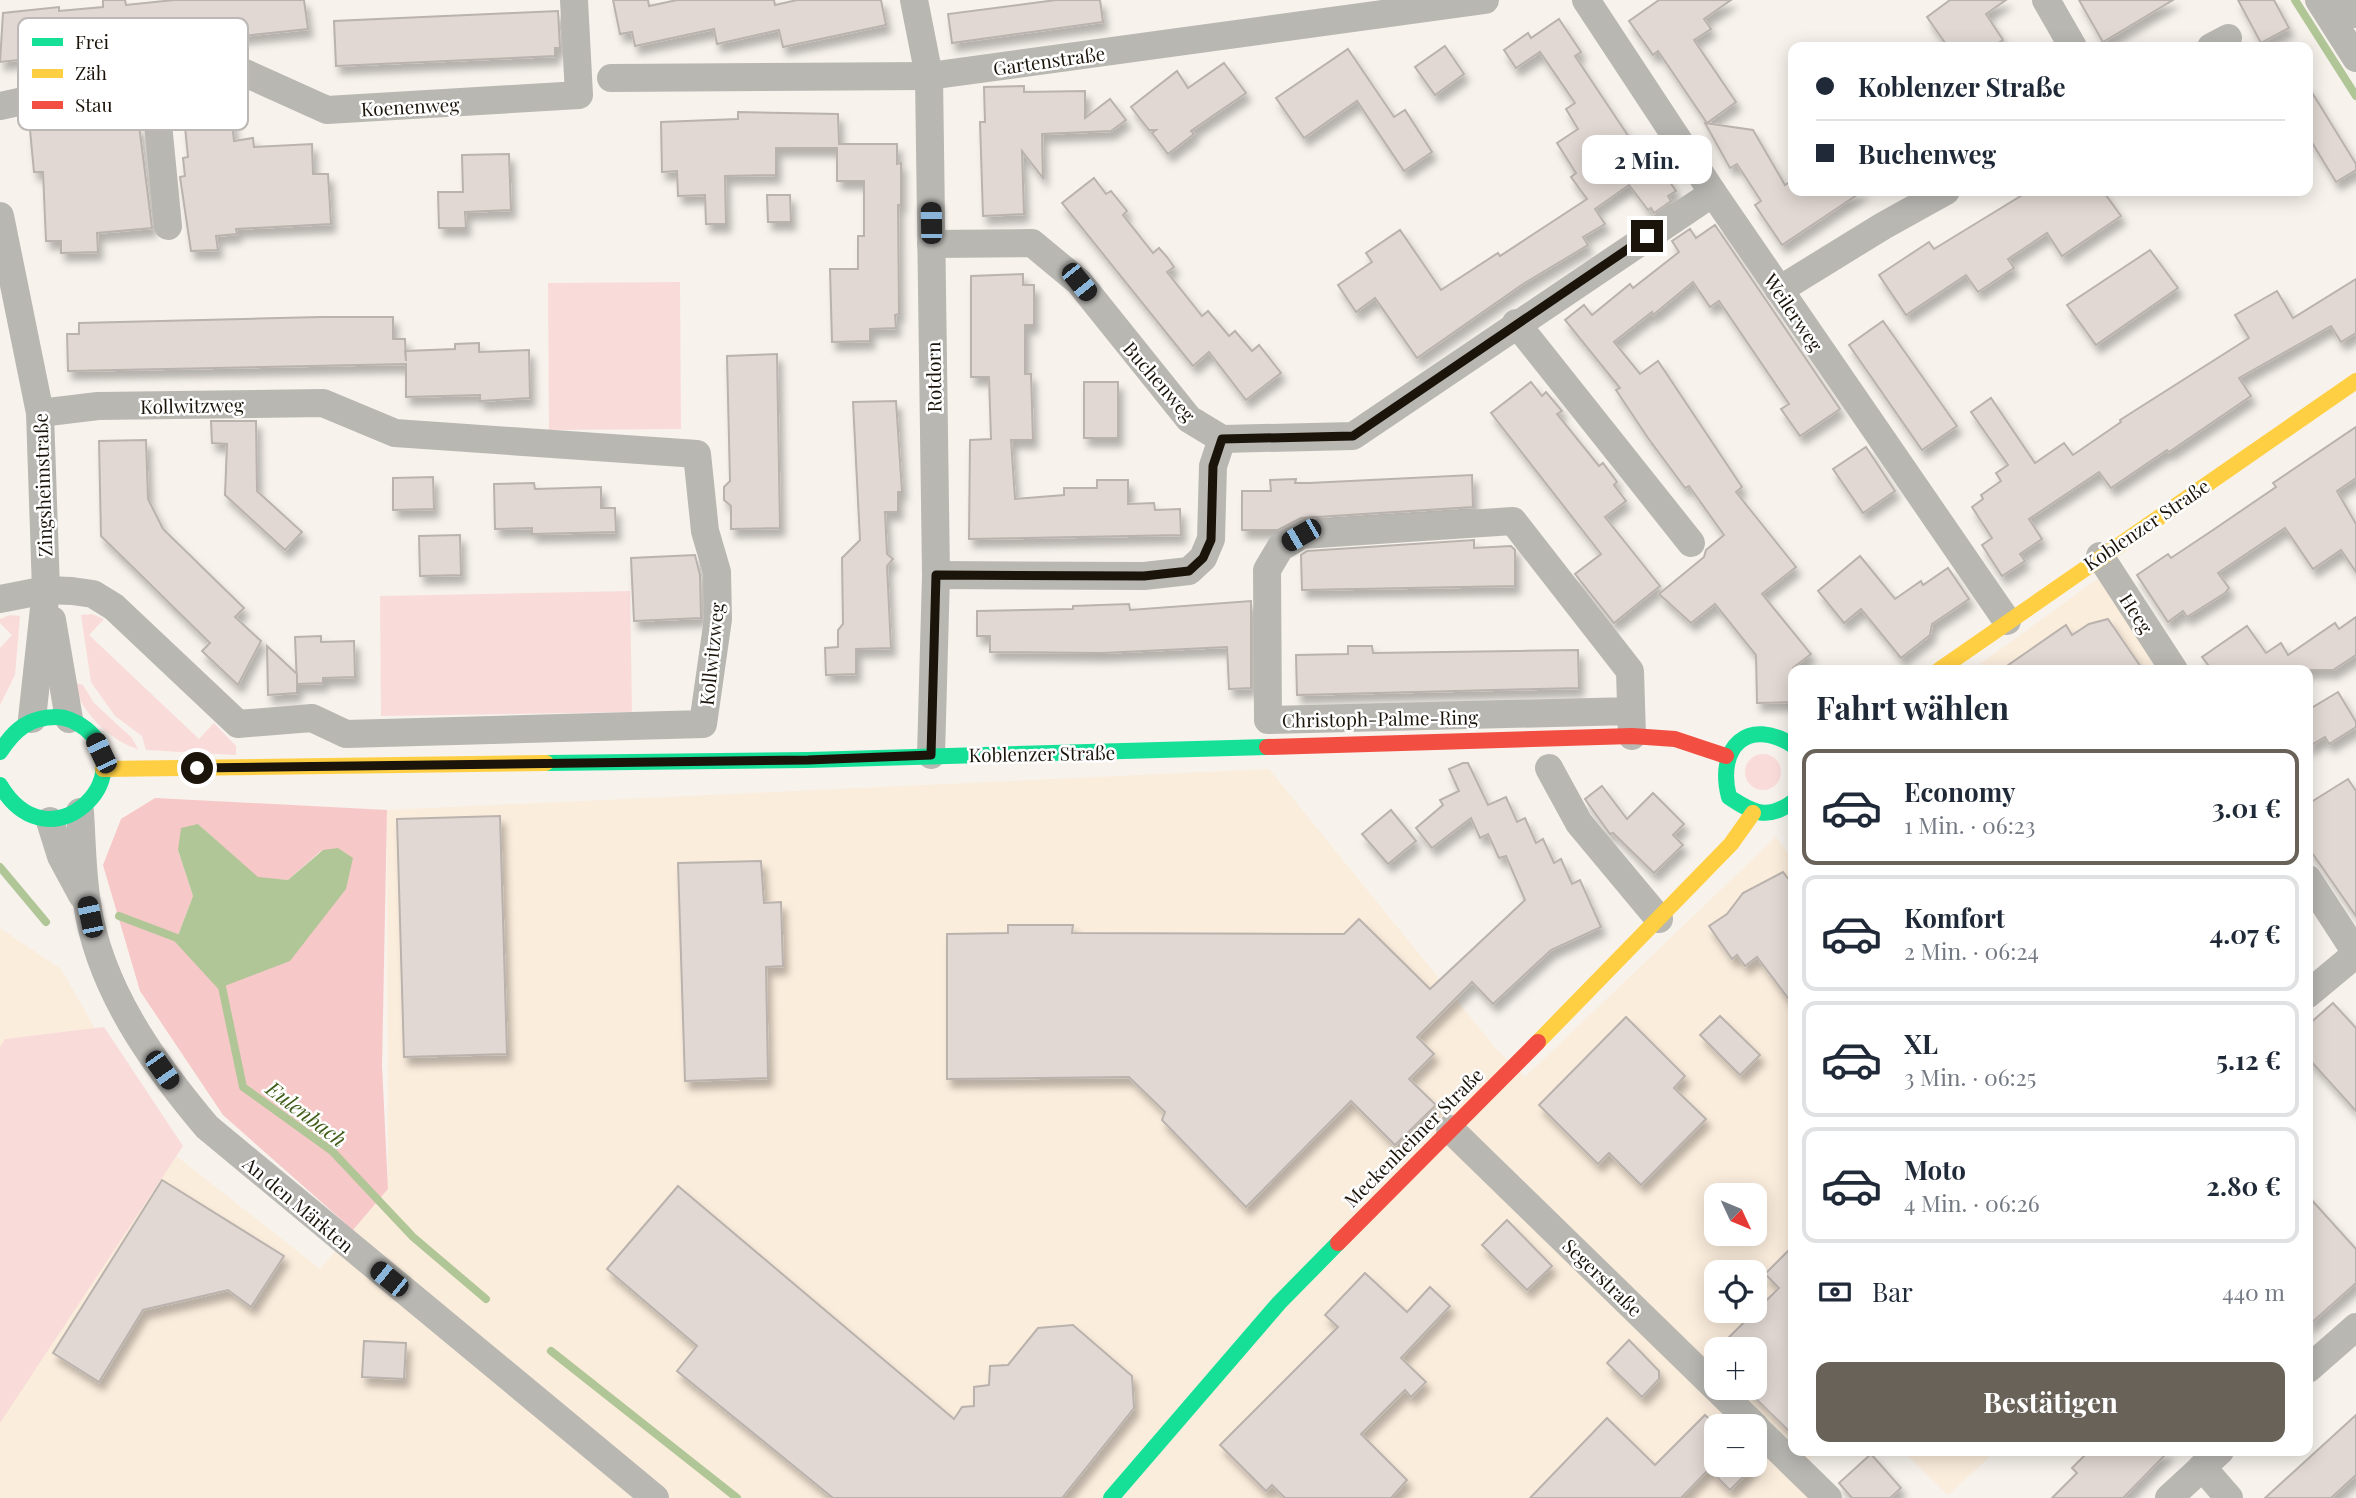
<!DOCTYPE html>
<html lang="de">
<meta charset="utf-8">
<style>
body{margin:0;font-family:"Playfair Display",serif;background:#f6f6f7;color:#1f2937;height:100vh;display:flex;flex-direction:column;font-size:26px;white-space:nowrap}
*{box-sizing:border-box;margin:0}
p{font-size:23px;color:#747a83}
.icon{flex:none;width:38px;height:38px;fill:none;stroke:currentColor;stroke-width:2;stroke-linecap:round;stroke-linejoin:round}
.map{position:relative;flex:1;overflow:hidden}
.side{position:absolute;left:1788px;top:665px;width:525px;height:791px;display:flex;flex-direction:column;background:#fff;border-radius:14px;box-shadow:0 4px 18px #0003}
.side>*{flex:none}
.guide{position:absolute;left:1788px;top:42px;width:525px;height:154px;border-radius:14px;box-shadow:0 4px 18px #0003;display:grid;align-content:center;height:154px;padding:0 28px;background:#fff}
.needle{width:46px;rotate:134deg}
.fabs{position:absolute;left:1704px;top:1183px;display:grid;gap:14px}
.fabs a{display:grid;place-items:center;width:63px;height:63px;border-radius:14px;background:#fff;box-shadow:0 4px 18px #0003;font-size:35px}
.end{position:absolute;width:32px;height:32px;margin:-16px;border:9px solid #1b140a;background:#fff;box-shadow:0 0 0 4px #fff}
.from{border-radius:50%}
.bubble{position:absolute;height:49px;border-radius:14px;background:#fff;box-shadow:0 4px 18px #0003;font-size:23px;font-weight:700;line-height:49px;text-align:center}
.car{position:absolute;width:21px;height:42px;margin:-21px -10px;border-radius:9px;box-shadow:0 0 5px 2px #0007;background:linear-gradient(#222 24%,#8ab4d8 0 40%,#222 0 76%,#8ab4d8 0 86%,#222 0)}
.guide b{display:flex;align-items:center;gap:24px;height:66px;font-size:26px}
.guide b+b{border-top:2px solid #e0e1e3}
.guide i{width:18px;height:18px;background:#1f2937}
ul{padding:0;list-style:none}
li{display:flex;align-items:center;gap:21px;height:116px;margin:0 14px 10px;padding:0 14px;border:4px solid #e0e1e3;border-radius:14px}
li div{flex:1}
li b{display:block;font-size:26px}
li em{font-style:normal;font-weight:700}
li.current{border-color:#686259}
li>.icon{width:63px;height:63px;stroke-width:1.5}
h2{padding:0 28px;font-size:32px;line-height:84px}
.pay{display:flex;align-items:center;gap:18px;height:77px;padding:0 28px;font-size:26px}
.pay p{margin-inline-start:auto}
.action{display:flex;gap:14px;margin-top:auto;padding:14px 28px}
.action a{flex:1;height:80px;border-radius:14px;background:#686259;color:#fff;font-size:28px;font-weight:700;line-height:80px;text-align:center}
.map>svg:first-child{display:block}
.built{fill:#fbeddc;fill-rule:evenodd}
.green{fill:#f9dcda}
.forest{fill:#f7c8c8;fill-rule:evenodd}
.water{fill:#b1c697}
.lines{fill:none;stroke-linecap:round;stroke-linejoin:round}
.stream{stroke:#b1c697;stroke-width:8}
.building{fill:#e1d8d3;stroke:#bab2ad;stroke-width:2;filter:url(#shadow)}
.street{stroke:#b8b7b2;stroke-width:28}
.fast{stroke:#16e098;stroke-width:16}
.slow{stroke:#ffcf43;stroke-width:16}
.jam{stroke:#f24e42;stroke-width:16}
.route{stroke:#1b140a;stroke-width:9}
.labels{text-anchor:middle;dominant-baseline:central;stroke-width:5;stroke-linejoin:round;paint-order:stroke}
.street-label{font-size:19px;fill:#1b140a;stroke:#fff}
.water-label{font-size:21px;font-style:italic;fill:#405d19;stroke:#fff}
.key{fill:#fff;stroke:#bbb8b6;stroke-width:2}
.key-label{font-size:19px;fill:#1b140a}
</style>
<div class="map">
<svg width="2356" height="1498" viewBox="0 0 2356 1498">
<defs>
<filter id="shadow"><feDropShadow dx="4.5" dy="8" stdDeviation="3.5" flood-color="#0004"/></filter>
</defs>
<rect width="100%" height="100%" fill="#f7f2ec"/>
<g class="built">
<polygon points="2100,577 2163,670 1972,670"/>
<path d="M1269,769l228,281 28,27 251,-240 18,24v590h24l-24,24 22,23h-1816v-570l61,41 100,175 159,125 68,-80 -1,-379zM1717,1195h38v39h-38zM1717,1272h38v39h-38zM1717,1349h38v39h-38zM1717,1426h38v39h-38z"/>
<polygon points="1903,1451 1996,1451 1948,1495"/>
</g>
<g class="green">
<polygon points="680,282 681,429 549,430 548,283"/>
<polygon points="630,591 632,712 381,716 380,596"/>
<polygon points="92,614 104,619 89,635 199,739 214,723 236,746 236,755 146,750 142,736 115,716 91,682 81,615"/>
<polygon points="10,615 20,616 15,675 0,705 0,648 12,635 0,623 0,619"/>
<path d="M73,682l10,3 11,18 38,35 6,11c-28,-8 -58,-38 -65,-67z"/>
<circle cx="1763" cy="772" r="18"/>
<polygon points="104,1027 183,1146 0,1423 0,1047 5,1039"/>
</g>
<path class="forest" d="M155,798l232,12 -5,256 6,123 -35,41 -130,-115 -83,-124 -37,-126 18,-46zM198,824l60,54 30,2 34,-30 -100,136 -45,-48 16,-42 -15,-46z"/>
<polygon class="water" points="198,824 258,877 288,880 323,850 338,848 353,858 346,889 290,961 222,987 177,938 193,896 178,850 181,828"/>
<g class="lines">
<g class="stream">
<polyline points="2295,0 2356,96"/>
<polyline points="0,867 46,922"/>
<polyline points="119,916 177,938 222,987 243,1087 332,1151 413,1237 486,1299"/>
<polyline points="551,1351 737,1498"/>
</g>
</g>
<g class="building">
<polygon points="103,0 125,0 126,5 174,0 304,0 308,29 0,62 3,13 59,7 59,11 103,7"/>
<polygon points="613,0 648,0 649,6 677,0 774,0 775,5 797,0 881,0 886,25 783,47 779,30 717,44 714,29 635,46 632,32 620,34"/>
<polygon points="1056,0 1100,0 1103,22 952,43 948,14"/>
<polygon points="1659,0 1731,0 1704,19 1711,29 1694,40 1736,102 1707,123 1658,51 1653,55 1629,21"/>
<polygon points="1950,0 2006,0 1986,14 2003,40 1992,47 1948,47 1927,17"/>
<polygon points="2079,0 2173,0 2103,42"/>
<polygon points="2238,0 2274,0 2289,28 2261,43"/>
<polygon points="558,11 560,48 555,48 555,56 336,66 334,21"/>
<polygon points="1559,19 1581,52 1575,56 1651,170 1658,165 1676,191 1668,196 1671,201 1654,213 1651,208 1648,210 1629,185 1595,209 1605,224 1583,237 1588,245 1523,284 1417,358 1375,298 1356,312 1338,285 1372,262 1366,253 1400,230 1441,290 1498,253 1500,256 1587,199 1571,177 1576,173 1557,143 1578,129 1566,109 1575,103 1540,52 1516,68 1504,50 1528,33 1531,38"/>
<polygon points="1445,46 1464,74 1435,95 1415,67"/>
<polygon points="1348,49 1394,117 1405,110 1432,152 1404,171 1357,101 1304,138 1276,98"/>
<polygon points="1224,63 1246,93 1191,131 1194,134 1168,154 1152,133 1156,130 1149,130 1131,107 1177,71 1188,88"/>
<polygon points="1024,86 1024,92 1085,91 1085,118 1110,99 1126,120 1111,131 1042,134 1043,178 1022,151 1024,214 983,216 980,122 985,122 984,87"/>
<polygon points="2308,86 2356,164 2356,170 2336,182 2308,136"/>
<polygon points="230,103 234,141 253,138 254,147 312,144 313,174 328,174 331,224 236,229 237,234 216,236 218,250 191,251 180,177 185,176 183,158 188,157 185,127 191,127 190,112 205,111 205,105"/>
<polygon points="738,112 838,114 839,144 897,144 897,164 901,163 901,205 898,205 899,314 895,315 896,328 870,329 870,341 832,342 830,269 858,269 858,236 864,236 864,181 837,181 837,148 776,148 776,175 725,176 726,224 706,224 705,195 678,196 677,171 662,172 661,122 738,119"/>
<polygon points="119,122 120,127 139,125 152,228 97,233 98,252 61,253 61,241 46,241 43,172 34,172 30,130"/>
<polygon points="1705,123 1753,130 1785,185 1794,179 1794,191 1863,191 1782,245 1755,205 1761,201 1737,164 1730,168"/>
<polygon points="509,154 511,210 465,212 466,228 439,228 438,192 463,192 462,155"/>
<polygon points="1094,178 1106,194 1111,191 1127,211 1123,215 1153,253 1159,248 1167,257 1174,267 1167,272 1202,316 1208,311 1229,336 1235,331 1252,351 1259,345 1281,373 1246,400 1209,352 1193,366 1062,203"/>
<polygon points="2029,191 2103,191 2121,216 2062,256 2047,233 2008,259 2014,268 1978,292 1966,275 1906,315 1879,275 1929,242 1934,249"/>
<polygon points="767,195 790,195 791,222 768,222"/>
<polygon points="1715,225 1840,409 1800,436 1781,409 1789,404 1719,301 1710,307 1693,282 1653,315 1652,312 1614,342 1640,374 1658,361 1742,487 1736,492 1796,567 1762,594 1811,654 1793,668 1794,702 1757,703 1756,655 1715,604 1691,623 1659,594 1704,557 1706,550 1724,535 1689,486 1685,488 1648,438 1616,390 1620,388 1565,320 1584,305 1592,315 1630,284 1633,288 1679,252 1672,241 1690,229 1696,238"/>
<polygon points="2150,250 2178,288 2096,345 2067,305"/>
<polygon points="1023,274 1023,285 1034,285 1034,325 1025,325 1025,374 1031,374 1033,440 1011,440 1015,499 1064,495 1064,488 1097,488 1097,480 1128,480 1128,504 1154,503 1155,510 1180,509 1181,535 969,539 970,440 991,439 989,377 971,377 971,276"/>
<polygon points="2356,279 2356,333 2341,342 2331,326 2239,378 2251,396 2169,452 2167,450 2111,488 2099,472 2029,519 2042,539 2020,554 2025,561 2002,576 1982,545 1992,538 1972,507 1983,499 1981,495 2001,481 1996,473 2008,465 1971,412 1991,398 2035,463 2064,443 2073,455 2121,422 2120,420 2249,338 2235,315 2277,291 2293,318"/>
<polygon points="321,317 393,317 393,339 405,339 406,361 405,351 455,349 455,344 479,343 479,352 529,350 530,398 480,401 480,395 406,397 406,364 68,371 67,334 79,334 79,323"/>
<polygon points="1883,321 1957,426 1922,450 1849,345"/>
<polygon points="777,354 780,528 731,529 731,506 724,500 724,487 730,481 727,356"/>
<rect x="1084" y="382" width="34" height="56"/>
<polygon points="1531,382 1542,396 1546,392 1562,411 1557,414 1599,466 1603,463 1617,482 1614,485 1626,501 1605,517 1660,586 1614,623 1575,574 1601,554 1491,413"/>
<polygon points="896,401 902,492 898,492 898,512 885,512 887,554 893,559 887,566 891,648 856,649 856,674 826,675 825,648 838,647 838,630 843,624 842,558 860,540 853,402"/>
<polygon points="211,421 256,421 257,491 302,532 285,550 225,495 227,444 212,443"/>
<polygon points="2356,427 2356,478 2337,491 2356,524 2356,572 2341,550 2313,569 2285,528 2218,573 2229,588 2225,593 2187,617 2183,611 2168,622 2137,575 2168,554 2171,558 2213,530 2276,487 2273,483"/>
<polygon points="146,440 148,499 163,529 244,608 235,617 261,641 238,685 202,651 210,643 101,536 99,441"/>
<polygon points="1866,447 1895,491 1863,513 1833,469"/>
<polygon points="1472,475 1473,507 1301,518 1278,530 1242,530 1242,491 1271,491 1270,480 1296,479 1295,483 1309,483"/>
<polygon points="433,477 434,509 393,510 393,478"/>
<polygon points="534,483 535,489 601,487 601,508 615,508 616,532 532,534 532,528 495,529 494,484"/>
<polygon points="460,535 461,575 420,576 419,536"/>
<polygon points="1474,540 1474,548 1511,546 1515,550 1515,586 1302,590 1301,555 1307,551"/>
<polygon points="695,555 700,575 701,618 634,621 631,558"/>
<polygon points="1860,556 1895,599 1921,581 1923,585 1948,568 1969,599 1932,624 1930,635 1901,658 1861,609 1844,623 1818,591"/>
<polygon points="1251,601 1251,688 1229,689 1227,647 1102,653 990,652 990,636 977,636 977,611 1073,609 1073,606 1129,604 1130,610"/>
<polygon points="2356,617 2356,655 2333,670 2212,670 2202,657 2247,626 2266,653 2281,643 2288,655 2335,623 2339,629"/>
<polygon points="2108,619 2143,670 2001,670 2066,625 2072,635 2089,624"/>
<polygon points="321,636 321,642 354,641 355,677 323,678 323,683 297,684 295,637"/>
<polygon points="267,646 297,674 297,693 268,695"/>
<polygon points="1348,646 1372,646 1373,653 1578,650 1579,688 1297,695 1296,655 1348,654"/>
<polygon points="2338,692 2356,722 2356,727 2329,744 2325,737 2308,747 2308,710"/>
<polygon points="1463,763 1468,763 1488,805 1506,797 1517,822 1525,818 1536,843 1543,839 1554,863 1561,859 1572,884 1580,880 1601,927 1551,950 1493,1004 1472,982 1417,1037 1434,1054 1409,1079 1436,1105 1395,1145 1351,1101 1246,1207 1162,1120 1165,1112 1129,1077 947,1079 947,934 1008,933 1008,925 1073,925 1072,933 1344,934 1359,919 1430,989 1525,900 1506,856 1499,858 1488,834 1480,838 1471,818 1432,848 1416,828 1443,805 1440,800 1459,791 1449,769"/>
<polygon points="2348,779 2356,791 2356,916 2308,847 2308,804"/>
<polygon points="1602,786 1627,819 1653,793 1684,824 1673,835 1683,845 1654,873 1613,833 1610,834 1587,802 1585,799"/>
<polygon points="1391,810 1416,841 1388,864 1362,834"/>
<polygon points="500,816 507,1054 404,1057 397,819"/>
<polygon points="761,861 764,903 781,902 783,966 766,967 768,1078 685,1081 678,863"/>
<polygon points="1783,872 1794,886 1794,1006 1757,957 1745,966 1737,955 1732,959 1709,926 1727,914 1743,893"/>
<polygon points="2333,1003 2356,1028 2356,1111 2308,1058 2308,1025"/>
<polygon points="1720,1016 1760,1055 1740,1075 1700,1035"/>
<polygon points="1626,1017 1685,1076 1674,1088 1706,1119 1641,1185 1609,1153 1598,1164 1539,1105"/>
<polygon points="162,1180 284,1256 251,1307 228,1290 143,1310 99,1382 53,1353"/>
<polygon points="678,1186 954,1419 962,1407 974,1406 974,1387 989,1385 990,1366 1008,1365 1038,1328 1073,1325 1132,1376 1134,1408 1062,1498 833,1498 677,1371 697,1346 607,1269"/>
<polygon points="2308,1196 2356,1249 2356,1283 2308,1326"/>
<polygon points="1507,1220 1552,1266 1527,1290 1482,1245"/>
<polygon points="1794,1245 1794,1436 1745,1388 1755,1388 1755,1349 1717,1349 1779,1288 1765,1274"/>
<polygon points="1365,1273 1407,1312 1430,1287 1450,1306 1401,1358 1426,1382 1411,1397 1405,1390 1361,1434 1407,1480 1391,1498 1285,1498 1272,1485 1266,1491 1220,1445 1338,1327 1325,1315"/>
<polygon points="1629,1340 1659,1371 1659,1379 1642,1397 1607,1363"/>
<polygon points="364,1341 406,1343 404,1379 362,1377"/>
<polygon points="1705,1415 1717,1426 1717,1465 1755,1465 1730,1490 1709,1469 1681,1498 1530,1498 1607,1418 1655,1465"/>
<polygon points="2356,1415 2356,1475 2331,1498 2265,1498"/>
<polygon points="2089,1451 2169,1451 2123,1498 2052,1498 2077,1473 2072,1468"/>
<polygon points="1871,1454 1901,1488 1890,1498 1852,1498 1839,1483"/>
</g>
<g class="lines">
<g class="street">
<polyline points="914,0 929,76 936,575 931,755"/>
<polyline points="1586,0 1713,193 2007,621"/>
<polyline points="2046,0 2073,47"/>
<polyline points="2319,0 2356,58"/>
<polyline points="2348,0 2356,14"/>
<polyline points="2211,47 2228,38"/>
<polyline points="611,78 929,76 1485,0"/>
<polyline points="154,83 168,226"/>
<polyline points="0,106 55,94 245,73 327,110 579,95 574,0"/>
<polyline points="0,216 40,413 46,590 32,719"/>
<polyline points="931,244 1032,243 1079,282 1189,419 1222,439 1353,436 1713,193"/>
<polyline points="1779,290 1883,226 1946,191"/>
<polyline points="1516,323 1691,543"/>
<polyline points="2100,556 2174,670"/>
<polyline points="936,575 1144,576 1189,571 1203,558 1211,539 1213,466 1222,439"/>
<polyline points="0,599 46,590 72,591 93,594 114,607 238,724 312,718 346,734 703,724 718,619 717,572 705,531 697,454 395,433 323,403 98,406 40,413"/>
<polyline points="52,620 69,719"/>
<polyline points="1631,711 1268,720 1267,570 1280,548 1302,535 1513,521 1630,671 1632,736"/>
<polyline points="1549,768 1579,823 1659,919"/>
<path d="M80,812c2,30 2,61 7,91 12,85 66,160 120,224l448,371"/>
<polyline points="50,821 61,856 82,895"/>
<polyline points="2308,879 2356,953"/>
<polyline points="2308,994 2356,954"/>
<polyline points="1450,1129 1755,1426"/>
<polyline points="2308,1369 2356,1327"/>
<polyline points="1755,1427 1828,1498"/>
<polyline points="2202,1467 2229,1498"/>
<polyline points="2169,1498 2220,1451"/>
</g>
<g class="fast">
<path d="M1794,746c-46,-30 -78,1 -65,51 24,16 39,24 65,4"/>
<path d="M0,752c14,-22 29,-35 56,-35 11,0 21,5 30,12 57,47 -36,140 -86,56"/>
<polyline points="546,763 808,760 1267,747"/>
<polyline points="1111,1498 1279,1303 1338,1243"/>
</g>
<g class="slow">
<polyline points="1939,670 2356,381"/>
<polyline points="103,769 546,763"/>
<polyline points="1538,1042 1731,844 1753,813"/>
</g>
<g class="jam">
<polyline points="1267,747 1632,736 1675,739 1726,756"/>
<polyline points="1338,1243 1538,1042"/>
</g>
</g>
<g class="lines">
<polyline class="route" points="197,768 808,760 931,755 936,575 1144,576 1189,571 1203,558 1211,540 1213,466 1222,439 1353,436 1647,236"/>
</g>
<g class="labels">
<g class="street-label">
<text transform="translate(1049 60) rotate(-8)">Gartenstraße</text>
<text transform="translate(410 106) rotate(-3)">Koenenweg</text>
<text transform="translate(1794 312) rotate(56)">Weilerweg</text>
<text transform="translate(933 377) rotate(-91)">Rotdorn</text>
<text transform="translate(1160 381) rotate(49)">Buchenweg</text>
<text transform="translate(192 405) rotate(-1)">Kollwitzweg</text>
<text transform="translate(42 485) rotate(-92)">Zingsheimstraße</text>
<text transform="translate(2146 524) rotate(-34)">Koblenzer Straße</text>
<text transform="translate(2137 613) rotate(57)">Heeg</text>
<text transform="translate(711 654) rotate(-84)">Kollwitzweg</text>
<text transform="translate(1380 718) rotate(-1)">Christoph-Palme-Ring</text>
<text transform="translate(1042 753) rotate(-1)">Koblenzer Straße</text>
<text transform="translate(1413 1137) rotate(-45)">Meckenheimer Straße</text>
<text transform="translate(299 1204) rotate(40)">An den Märkten</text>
<text transform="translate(1603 1277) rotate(44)">Segerstraße</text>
</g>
<g class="water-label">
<text transform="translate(307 1113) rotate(37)">Eulenbach</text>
</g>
</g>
<rect x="18" y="18" width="230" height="112" rx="10" class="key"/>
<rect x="32" y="38" width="31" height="8" fill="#16e098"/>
<rect x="32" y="69" width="31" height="9" fill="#ffcf43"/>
<rect x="32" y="101" width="31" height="8" fill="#f24e42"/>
<g class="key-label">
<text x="75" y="49">Frei</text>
<text x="75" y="80">Zäh</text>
<text x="75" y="112">Stau</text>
</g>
</svg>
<div class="fabs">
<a><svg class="needle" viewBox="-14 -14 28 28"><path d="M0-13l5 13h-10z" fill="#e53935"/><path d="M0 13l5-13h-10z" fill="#747a83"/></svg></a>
<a><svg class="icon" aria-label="locate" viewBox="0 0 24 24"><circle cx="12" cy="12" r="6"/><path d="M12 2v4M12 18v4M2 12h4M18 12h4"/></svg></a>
<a>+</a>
<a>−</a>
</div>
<i class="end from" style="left:197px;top:768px"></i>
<i class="end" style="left:1647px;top:236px"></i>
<div class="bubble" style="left:1582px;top:135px;width:130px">2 Min.</div>
<i class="car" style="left:931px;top:223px;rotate:359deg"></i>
<i class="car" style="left:1079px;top:282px;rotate:141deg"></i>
<i class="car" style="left:1301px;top:535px;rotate:240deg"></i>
<i class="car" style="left:101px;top:753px;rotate:335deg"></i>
<i class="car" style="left:90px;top:917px;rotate:348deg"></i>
<i class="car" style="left:162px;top:1070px;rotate:145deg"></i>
<i class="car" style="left:389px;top:1279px;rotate:309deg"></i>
<div class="guide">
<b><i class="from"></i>Koblenzer Straße</b>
<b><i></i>Buchenweg</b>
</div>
<section class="side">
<h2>Fahrt wählen</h2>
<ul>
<li class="current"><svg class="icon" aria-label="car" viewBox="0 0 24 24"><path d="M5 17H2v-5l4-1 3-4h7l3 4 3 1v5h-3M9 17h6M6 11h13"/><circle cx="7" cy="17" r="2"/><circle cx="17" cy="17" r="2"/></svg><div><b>Economy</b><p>1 Min. · 06:23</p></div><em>3.01 €</em></li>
<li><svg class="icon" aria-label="car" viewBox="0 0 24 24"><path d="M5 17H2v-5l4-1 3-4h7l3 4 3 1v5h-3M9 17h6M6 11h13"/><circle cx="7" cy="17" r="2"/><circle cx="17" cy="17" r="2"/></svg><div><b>Komfort</b><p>2 Min. · 06:24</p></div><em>4.07 €</em></li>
<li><svg class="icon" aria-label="car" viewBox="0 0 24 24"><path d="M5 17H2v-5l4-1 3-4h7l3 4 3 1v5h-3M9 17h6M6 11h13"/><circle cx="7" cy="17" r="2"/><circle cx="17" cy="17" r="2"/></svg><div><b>XL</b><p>3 Min. · 06:25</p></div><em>5.12 €</em></li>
<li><svg class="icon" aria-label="car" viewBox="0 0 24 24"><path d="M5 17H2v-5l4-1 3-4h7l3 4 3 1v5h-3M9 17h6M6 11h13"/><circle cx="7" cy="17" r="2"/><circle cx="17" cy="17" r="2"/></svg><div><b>Moto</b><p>4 Min. · 06:26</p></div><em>2.80 €</em></li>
</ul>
<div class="pay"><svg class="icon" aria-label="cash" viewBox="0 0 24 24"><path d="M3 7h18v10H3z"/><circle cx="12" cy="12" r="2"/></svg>Bar<p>440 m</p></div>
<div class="action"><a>Bestätigen</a></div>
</section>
</div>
